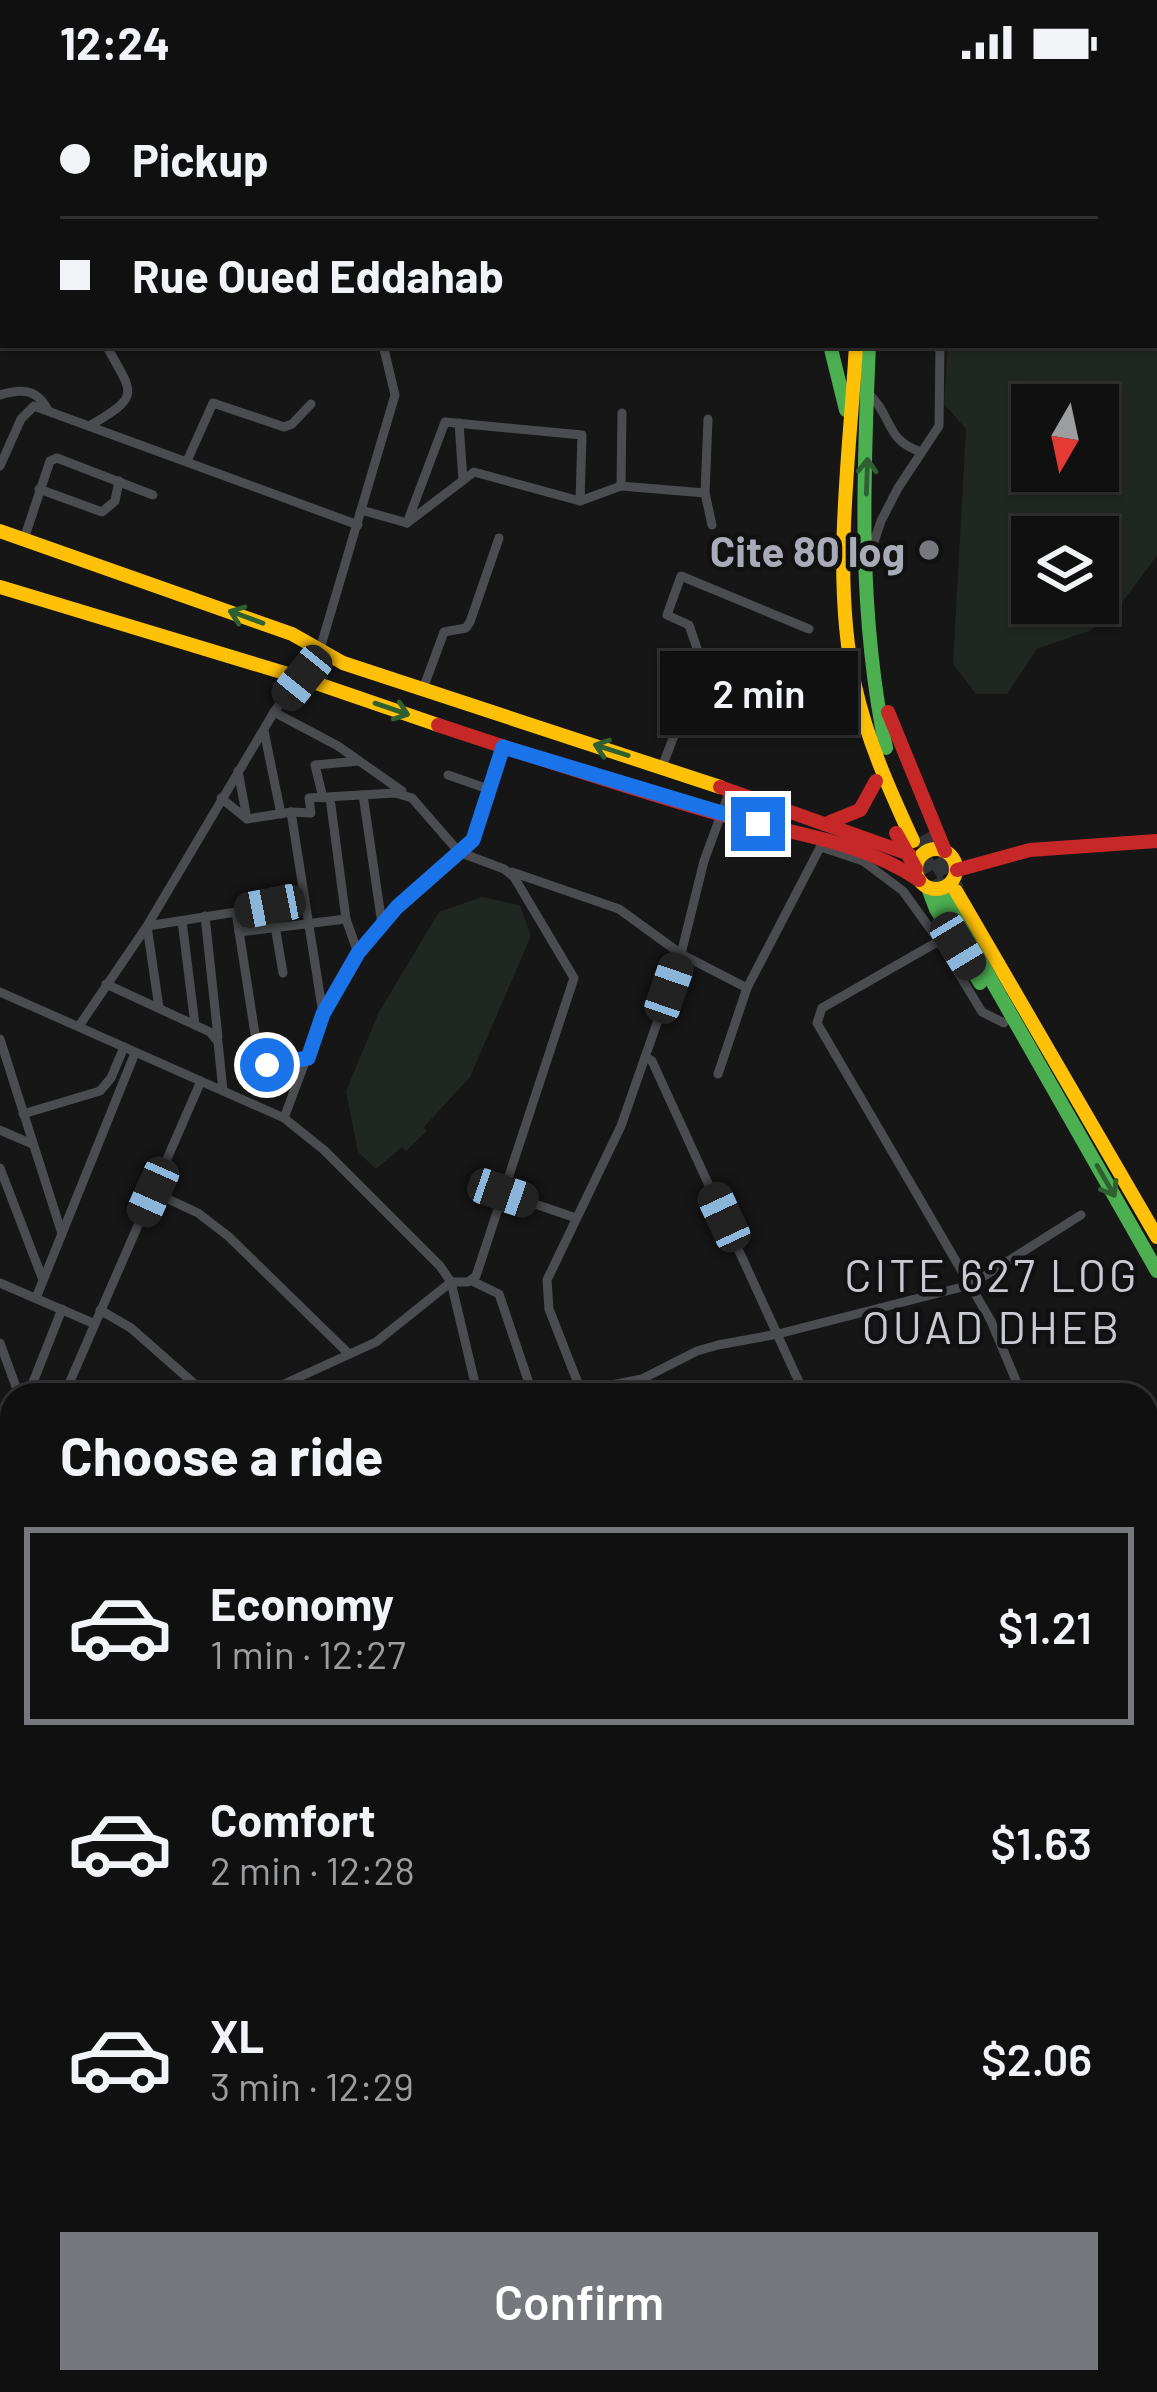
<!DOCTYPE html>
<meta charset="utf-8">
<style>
body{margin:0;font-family:Barlow,sans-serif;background:#19191a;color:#f1f3f6;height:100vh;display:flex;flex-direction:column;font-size:45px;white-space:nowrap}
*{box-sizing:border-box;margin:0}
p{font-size:39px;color:#9c9d9f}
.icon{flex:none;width:66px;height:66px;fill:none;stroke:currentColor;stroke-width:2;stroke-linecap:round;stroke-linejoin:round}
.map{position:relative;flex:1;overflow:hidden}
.panel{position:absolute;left:0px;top:1299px;width:1158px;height:1011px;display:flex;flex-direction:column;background:#101011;border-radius:36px 36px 0 0;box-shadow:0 3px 9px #0004,0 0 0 3px #303031}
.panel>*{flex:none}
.banner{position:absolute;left:0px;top:0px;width:1158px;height:264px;box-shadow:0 3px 9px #0004,0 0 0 3px #303031;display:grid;align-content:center;height:264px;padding:0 60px;background:#101011}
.needle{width:78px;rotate:189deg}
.buttons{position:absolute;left:1011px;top:300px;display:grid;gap:24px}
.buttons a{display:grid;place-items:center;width:108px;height:108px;border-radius:0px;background:#101011;box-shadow:0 3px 9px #0004,0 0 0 3px #303031;font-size:60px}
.end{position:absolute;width:54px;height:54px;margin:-27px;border:15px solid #1a73e8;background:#fff;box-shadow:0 0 0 6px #fff}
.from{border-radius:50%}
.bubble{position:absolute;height:84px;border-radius:0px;background:#101011;box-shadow:0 3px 9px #0004,0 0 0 3px #303031;font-size:39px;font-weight:600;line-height:84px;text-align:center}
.car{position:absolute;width:36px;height:72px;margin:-36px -18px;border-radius:15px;box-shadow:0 0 9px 3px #0007;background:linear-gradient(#222 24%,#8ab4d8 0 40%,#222 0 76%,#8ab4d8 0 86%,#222 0)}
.banner b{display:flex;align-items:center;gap:42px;height:114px;font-size:45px}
.banner b+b{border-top:3px solid #303031}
.banner i{width:30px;height:30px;background:#f1f3f6}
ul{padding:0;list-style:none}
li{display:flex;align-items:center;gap:36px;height:198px;margin:0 24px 18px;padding:0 36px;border:6px solid transparent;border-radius:0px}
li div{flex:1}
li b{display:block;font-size:45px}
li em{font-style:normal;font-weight:600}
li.on{border-color:#76787e}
li>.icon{width:108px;height:108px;stroke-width:1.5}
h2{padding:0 60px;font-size:54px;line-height:144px}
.primary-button{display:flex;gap:24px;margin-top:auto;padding:24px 60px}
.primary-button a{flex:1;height:138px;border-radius:0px;background:#76787e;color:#fff;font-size:48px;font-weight:600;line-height:138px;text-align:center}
.status{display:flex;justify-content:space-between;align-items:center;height:84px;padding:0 60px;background:#101011;direction:ltr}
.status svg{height:33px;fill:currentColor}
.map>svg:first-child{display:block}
.green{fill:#202622;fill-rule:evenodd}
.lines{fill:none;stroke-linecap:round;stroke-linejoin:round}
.stream{stroke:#2f343b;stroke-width:3}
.highway-tunnel{stroke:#333437;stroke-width:18;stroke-dasharray:18 9;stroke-linecap:butt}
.street{stroke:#4b4c4f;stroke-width:9}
.fast{stroke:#4caf50;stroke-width:14}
.slow{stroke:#ffc107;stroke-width:14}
.jam{stroke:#c62828;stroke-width:14}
.oneway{stroke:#2e6031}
.route{stroke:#1a73e8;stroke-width:15}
.poi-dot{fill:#76787e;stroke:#111112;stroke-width:4.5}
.labels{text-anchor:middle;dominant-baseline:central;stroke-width:9;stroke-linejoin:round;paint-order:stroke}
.poi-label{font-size:42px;font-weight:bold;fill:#a9acb6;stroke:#111112;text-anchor:end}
.neighbourhood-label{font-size:45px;letter-spacing:3px;fill:#cacbd2;stroke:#111112}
</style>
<div class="status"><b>12:24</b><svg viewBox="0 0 49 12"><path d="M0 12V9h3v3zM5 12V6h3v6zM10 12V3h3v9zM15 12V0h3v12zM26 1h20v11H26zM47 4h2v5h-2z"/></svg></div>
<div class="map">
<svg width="1157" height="2308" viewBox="0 0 1157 2308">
<rect width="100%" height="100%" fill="#161617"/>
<g class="green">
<path d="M1112,0h45v472l-43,57 -25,18 -52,18 -30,45h-31l-23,-30 13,-235 -22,-25 4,-59h207v-258h-46zM1032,321h66v66h-66zM1098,453v66h-66v-66z"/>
<polygon points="482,813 520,821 531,852 470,993 424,1043 427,1047 406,1067 402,1063 376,1085 358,1068 346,1007 379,928 439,828"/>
<polygon points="261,2298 430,2298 441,2308 250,2308"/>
</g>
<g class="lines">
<g class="stream">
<polyline points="1146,1941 1157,1904"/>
<polyline points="1024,2308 1028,2298"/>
</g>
<g class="highway-tunnel">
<polyline points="922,752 956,807"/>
<polyline points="921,772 944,813"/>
</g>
<g class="street">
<polyline points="60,3 60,0"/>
<polyline points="1102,3 1104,0"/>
<polyline points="0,113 3,112"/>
<path d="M869,310c25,24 15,45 52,58"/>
<path d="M0,311c22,-7 37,-6 48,15"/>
<polyline points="708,335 705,409 712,441"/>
<polyline points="459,339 463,396"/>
<path d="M91,341c52,-30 41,-32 15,-80"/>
<polyline points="187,377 213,319 284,343 292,340 311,320"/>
<polyline points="0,382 21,335 34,322 358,441"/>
<polyline points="621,402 622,329"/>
<polyline points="39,405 102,428 115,417 119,397"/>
<polyline points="361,426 395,311 383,261"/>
<polyline points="407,439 445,338 582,351 580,417"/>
<polyline points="24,455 50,377 57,374 153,411"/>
<polyline points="870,470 881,437 898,404 939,342 940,261"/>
<polyline points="423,605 444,548 466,544 470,538 499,454"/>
<polyline points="274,628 338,662 402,707"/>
<polyline points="264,647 281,730"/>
<polyline points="662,683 702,579 689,541 667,531 681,492 809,545"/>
<polyline points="238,687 247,735"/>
<polyline points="448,691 491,706"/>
<polyline points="363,711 382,840"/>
<polyline points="221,714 247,735 291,728 323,930"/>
<polyline points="323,714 315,681 359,677"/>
<polyline points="330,714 346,835"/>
<polyline points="821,763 863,777 903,807 939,857 982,928 1004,939"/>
<polyline points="512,788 619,825 681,870 747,904 825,754"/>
<polyline points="236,828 305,815"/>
<polyline points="205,832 218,953"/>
<polyline points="182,837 195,941"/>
<polyline points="275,842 283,889"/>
<polyline points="239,848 346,835 358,869"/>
<polyline points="939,857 822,924 817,939 991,1237 1022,1311"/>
<polyline points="106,900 210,948 218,958 223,1007"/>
<polyline points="0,908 284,1034 324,1066 440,1182 451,1198 474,1295"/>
<polyline points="159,924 147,842 236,828 260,982 307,974"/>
<polyline points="79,942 147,842 274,628 320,565 361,426 407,439 474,388 580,417 621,402 705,409"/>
<polyline points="0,955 62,1150"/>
<polyline points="645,973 652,977 805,1311"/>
<polyline points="718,990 747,904"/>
<polyline points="23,1030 100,1007 111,994 124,963"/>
<polyline points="284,1034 323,930 358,869 397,823 473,756 503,663"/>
<polyline points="0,1046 32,1060"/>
<polyline points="0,1084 43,1196"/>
<polyline points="153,1108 198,1129 228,1152 349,1270"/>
<polyline points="503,1109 576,1134"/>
<polyline points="472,1197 499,1210 533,1311"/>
<polyline points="0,1199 95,1240"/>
<polyline points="36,1214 135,969"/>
<polyline points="100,1226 131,1244 207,1311"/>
<polyline points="0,1259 19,1311"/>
<polyline points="581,1307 549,1225 547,1196 621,1042 681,870 704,777 730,706"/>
<polyline points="28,1311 62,1225"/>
<polyline points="64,1311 201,997"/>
<polyline points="260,1311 376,1258 451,1198 468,1198 476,1192 574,894 514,793 504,785 459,768 412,714 395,709 309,714 311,729 291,728"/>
<polyline points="561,1311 642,1295 697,1267 718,1261 778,1250 970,1201 1081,1131"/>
<polyline points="0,1371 12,1346"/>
<polyline points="0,1438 12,1436"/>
<polyline points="0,1537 12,1585"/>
<polyline points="0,1657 12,1654"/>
<polyline points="0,2098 12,2098"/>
<polyline points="0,2238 12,2237"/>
<polyline points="1146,2242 1157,2246"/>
<polyline points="59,2298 59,2308"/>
<polyline points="186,2308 186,2298"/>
<polyline points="1055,2308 1059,2298"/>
</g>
<g class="fast">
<polyline points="303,3 309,0"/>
<polyline points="386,3 398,3"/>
<polyline points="1002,3 1025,0"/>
<polyline points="0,180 3,179"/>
<polyline points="830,261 846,326"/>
<path d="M869,261c-6,136 -11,269 17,403"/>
<polyline points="928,804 936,825 980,899"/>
<polyline points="944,813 1157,1187"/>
<polyline points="1146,2001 1157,1992"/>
<polyline points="1146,2058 1157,2069"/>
<polyline points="0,2066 12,2066"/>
<polyline points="936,2308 939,2298"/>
</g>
<g class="slow">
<polyline points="848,0 849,3"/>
<polyline points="866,0 866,3"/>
<polyline points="948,0 963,3"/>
<polyline points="346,3 352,0"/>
<path d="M856,261c-6,111 -25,231 -1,341 12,54 35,105 58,155"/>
<polyline points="0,447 292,550 343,579 720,703"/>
<polyline points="0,503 301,594 438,641"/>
<circle cx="936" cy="785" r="20"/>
<polyline points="956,807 1157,1153"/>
<polyline points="1146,1724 1157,1691"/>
<polyline points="1146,1765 1157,1733"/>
<polyline points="975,2308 978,2298"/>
</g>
<g class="jam">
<polyline points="597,0 598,3"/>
<polyline points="814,3 815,0"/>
<polyline points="1075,3 1078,0"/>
<polyline points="0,161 3,159"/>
<polyline points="888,628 945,767"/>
<path d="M438,641c93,31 187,62 281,89 69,20 140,25 200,66"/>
<polyline points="720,703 909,770"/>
<polyline points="830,738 860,726 876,697"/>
<polyline points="896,749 916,785"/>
<polyline points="957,786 1030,766 1157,757"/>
<polyline points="1146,1678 1157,1654"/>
<polyline points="1146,1834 1157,1793"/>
<polyline points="1146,2042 1157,2030"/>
<polyline points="1146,2132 1157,2129"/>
<polyline points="731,2308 732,2298"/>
<polyline points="962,2308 965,2298"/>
<polyline points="1000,2308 1003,2298"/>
</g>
</g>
<defs><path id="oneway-shaft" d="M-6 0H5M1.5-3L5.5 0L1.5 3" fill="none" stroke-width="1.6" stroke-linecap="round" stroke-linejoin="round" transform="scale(3)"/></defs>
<g class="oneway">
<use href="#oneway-shaft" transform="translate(867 392) rotate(-88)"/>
<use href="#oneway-shaft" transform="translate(246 533) rotate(-160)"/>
<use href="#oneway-shaft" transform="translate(392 625) rotate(19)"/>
<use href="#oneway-shaft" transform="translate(611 666) rotate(-162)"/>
<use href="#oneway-shaft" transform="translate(1106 1097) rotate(60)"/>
</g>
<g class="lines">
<polyline class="route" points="267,981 308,974 323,930 358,869 397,823 473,756 503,663 758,740"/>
</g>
<circle class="poi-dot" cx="929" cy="466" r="12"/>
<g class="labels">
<g class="poi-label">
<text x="905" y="466">Cite 80 log</text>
</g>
<g class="neighbourhood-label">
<text x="992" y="1190">CITE 627 LOG<tspan x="992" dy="52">OUAD DHEB</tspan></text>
</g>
</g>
</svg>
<div class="buttons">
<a><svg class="needle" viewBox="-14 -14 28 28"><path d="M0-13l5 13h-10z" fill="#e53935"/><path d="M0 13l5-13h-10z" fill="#9c9d9f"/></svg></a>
<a><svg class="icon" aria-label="layers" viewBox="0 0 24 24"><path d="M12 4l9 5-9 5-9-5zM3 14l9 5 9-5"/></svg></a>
</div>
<i class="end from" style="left:267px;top:981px"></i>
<i class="end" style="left:758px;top:740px"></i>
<div class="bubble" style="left:660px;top:567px;width:198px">2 min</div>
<i class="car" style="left:302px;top:594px;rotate:219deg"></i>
<i class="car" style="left:270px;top:822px;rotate:259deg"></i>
<i class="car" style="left:958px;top:862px;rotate:149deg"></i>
<i class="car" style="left:669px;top:904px;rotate:19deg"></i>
<i class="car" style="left:153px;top:1108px;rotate:204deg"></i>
<i class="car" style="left:503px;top:1109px;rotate:109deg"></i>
<i class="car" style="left:724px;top:1133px;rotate:335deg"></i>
<div class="banner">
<b><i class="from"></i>Pickup</b>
<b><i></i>Rue Oued Eddahab</b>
</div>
<section class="panel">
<h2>Choose a ride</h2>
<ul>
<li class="on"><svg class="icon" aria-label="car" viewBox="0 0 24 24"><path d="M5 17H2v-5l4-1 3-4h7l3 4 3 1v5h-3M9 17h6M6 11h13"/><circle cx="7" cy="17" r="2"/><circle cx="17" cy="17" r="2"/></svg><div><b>Economy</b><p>1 min · 12:27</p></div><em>$1.21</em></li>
<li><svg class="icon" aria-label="car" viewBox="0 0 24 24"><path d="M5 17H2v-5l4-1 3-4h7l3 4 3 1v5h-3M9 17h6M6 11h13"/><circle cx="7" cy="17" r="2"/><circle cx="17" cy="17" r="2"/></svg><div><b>Comfort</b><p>2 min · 12:28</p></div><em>$1.63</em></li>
<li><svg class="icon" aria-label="car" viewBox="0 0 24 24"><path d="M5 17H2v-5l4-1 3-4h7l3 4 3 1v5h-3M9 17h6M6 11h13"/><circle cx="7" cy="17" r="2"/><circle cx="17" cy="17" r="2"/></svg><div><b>XL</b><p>3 min · 12:29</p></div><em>$2.06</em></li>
</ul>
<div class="primary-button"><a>Confirm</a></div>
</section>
</div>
